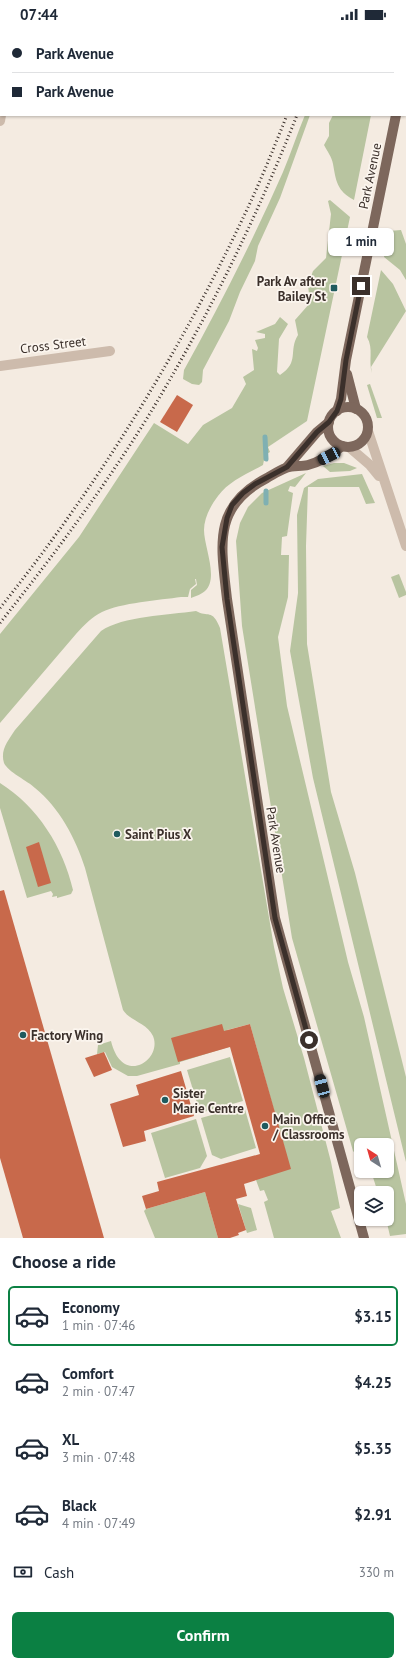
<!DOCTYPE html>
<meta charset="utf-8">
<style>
body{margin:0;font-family:"PT Sans",sans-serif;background:#f2f2f3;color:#1f2937;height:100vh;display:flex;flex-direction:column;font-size:15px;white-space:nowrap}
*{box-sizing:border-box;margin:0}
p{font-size:13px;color:#747a83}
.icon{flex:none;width:22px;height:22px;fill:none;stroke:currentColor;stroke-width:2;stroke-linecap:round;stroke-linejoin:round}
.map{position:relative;height:1210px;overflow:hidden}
.sheet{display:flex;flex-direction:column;background:#fff;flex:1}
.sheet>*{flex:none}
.banner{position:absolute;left:0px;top:0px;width:406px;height:88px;box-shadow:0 1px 3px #0004;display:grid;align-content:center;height:88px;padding:0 12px;background:#fff}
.needle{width:26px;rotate:323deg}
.buttons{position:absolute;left:354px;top:1110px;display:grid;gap:8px}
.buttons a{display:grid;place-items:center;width:40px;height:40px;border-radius:6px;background:#fff;box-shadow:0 1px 3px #0004;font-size:20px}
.end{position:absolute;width:18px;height:18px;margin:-9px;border:5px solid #3b302b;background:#fff;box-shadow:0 0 0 2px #fff}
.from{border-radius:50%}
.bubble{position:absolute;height:28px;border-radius:6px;background:#fff;box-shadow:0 1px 3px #0004;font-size:13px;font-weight:700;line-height:28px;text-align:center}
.car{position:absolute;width:12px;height:24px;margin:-12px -6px;border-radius:5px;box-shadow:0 0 3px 1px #0007;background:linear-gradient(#222 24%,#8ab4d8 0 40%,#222 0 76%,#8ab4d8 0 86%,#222 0)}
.banner b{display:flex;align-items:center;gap:14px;height:38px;font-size:15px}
.banner b+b{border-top:1px solid #e0e1e3}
.banner i{width:10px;height:10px;background:#1f2937}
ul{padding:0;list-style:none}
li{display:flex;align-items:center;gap:12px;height:60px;margin:0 8px 6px;padding:0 4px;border:2px solid transparent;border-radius:6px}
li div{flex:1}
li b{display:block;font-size:15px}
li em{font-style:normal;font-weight:700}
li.current{border-color:#0b8043}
li>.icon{width:36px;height:36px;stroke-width:1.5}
h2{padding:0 12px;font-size:18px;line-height:48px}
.pay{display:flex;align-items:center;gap:10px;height:44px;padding:0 12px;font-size:15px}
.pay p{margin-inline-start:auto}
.action{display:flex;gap:8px;margin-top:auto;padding:8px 12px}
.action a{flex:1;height:46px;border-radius:6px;background:#0b8043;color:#fff;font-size:16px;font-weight:700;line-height:46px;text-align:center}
.status{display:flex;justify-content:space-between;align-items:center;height:28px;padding:0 20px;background:#fff;direction:ltr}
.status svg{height:11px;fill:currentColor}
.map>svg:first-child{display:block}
.green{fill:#b8c4a0}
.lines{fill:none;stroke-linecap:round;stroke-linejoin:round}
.stream{stroke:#7fb0b2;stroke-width:5}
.building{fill:#c8694b}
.minor{stroke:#cdbbac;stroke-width:10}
.major{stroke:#7d675c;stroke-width:10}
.rail{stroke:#3b302b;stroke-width:3;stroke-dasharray:1 3;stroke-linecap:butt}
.route{stroke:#3b302b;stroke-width:5}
.poi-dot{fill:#1f5a5e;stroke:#fbf5ee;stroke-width:1.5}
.labels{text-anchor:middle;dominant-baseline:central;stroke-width:3.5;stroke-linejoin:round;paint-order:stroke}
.street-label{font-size:13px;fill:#3b302b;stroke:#fbf5ee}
.poi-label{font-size:13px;font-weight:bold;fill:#3b302b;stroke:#fbf5ee;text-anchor:start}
</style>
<div class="status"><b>07:44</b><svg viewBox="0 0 49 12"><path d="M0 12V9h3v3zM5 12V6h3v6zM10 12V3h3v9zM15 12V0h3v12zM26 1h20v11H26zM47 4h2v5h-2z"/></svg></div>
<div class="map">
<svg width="406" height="1210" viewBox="0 0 406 1210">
<rect width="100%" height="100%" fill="#f4ebe1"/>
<g class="green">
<path d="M305,87h5l-30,83 -22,48 -3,15 -15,31 -11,29 -26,49 -1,12 -3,3 -7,-1 -9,-5 1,-9c36,-65 69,-130 99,-198 8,-19 14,-38 22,-57z"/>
<path d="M333,87h38l-17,85c-17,-9 -18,-19 -21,-36 -1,-7 -6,-13 -9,-19l5,-9v-13z"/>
<path d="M330,172l20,17 -43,204 -39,26 2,5 -5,3 -2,10c-16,9 -34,16 -45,31 -7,9 -14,22 -14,34 0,17 15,48 1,61 -3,3 -9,5 -14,7v-8l6,-5 -1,-6h-1l1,5 -6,5 -2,8h-7c-21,3 -61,6 -79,15 -10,5 -18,13 -26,22l-76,89v-89l79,-97 75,-114 34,21 15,-19 29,-17 14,-24 -3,-7 11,-7 -2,-21 5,2 1,-3 -3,-8 10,-2v-4l-9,-2 19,-8 5,-7 8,7 -9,15 -2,33 3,3c20,-13 8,-24 18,-40l-3,-15 15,-17 -2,-18 5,-14 13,-13 5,-44 -3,-13z"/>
<polygon points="401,202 406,216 406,252 400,242 384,229 389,203"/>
<path d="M381,242l12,14 13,27 -35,56 1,6c-4,-12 2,-24 -5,-36z"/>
<polygon points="370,356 382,390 377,390 367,357"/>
<polygon points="334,435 344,435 357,440 350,443 330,444 323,438"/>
<polygon points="306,445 295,459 290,458 288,463 293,465 287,508 282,509 281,527 289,527 288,569 278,609 287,678 348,934 364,989 406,1176 406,1206 390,1208 386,1191 387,1191 387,1165 378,1165 371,1143 387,1143 387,1117 361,1117 361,1132 353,1123 292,910 242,598 236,513 240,495 248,479 262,465"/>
<polygon points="362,446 375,475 366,476 359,459 308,459 306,518 307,616 331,764 355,845 406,1049 406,1134 313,750 290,623 298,565 297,487 304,460 318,451"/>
<polygon points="399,546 406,564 406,567 399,570 391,549"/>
<path d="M196,583c12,7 16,-3 24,17l54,319 9,41 21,70 27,104 9,46 -9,3 10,27h-67l-10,-36 4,-2 -4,-10 -4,1 -4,-11 29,-30 -35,-126 -23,6 5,16 -52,16v2l-43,12h-9l-16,-9 -7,-15 -8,2 1,-9 13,-4c11,46 52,19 42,-5 -6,-13 -23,-15 -30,-26l-38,-142c-9,-29 -26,-61 -50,-80 -7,-7 -27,-16 -31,-25 -4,-13 4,-22 11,-33l86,-99c22,-15 67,-16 95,-20z"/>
<path d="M0,755c38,24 63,64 73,107l-2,4 -14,4v-2l-5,1 1,-3 -2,-3 -24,7 -27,-90z"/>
<polygon points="230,1029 243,1073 200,1085 187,1042"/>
<polygon points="244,1078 256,1120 221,1131 212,1127 201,1090"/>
<polygon points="196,1091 207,1128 200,1140 165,1150 151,1105"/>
<polygon points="205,1164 218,1210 155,1210 144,1183 146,1181"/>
<polygon points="238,1176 251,1180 257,1202 247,1205"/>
</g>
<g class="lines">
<g class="stream">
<polyline points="265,409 266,431"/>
<polyline points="266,463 266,475"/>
</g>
</g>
<g class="building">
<polygon points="177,367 193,377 177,404 160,394"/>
<polygon points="39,814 51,855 38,859 26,819"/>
<polygon points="4,862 104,1210 23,1210 0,1130 0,863"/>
<polygon points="222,996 224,1003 250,996 291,1141 244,1156 247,1168 236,1171 246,1202 238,1205 239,1207 230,1210 218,1210 205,1164 146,1181 142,1168 159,1163 157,1154 260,1126 230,1019 178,1034 171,1010"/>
<polygon points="104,1024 112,1042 94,1049 85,1030"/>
<polygon points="181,1043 194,1088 144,1103 146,1113 123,1119 110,1076 139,1067 136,1057"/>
</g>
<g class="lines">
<g class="minor">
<polyline points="21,1 21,0"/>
<polyline points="0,93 1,87"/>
<polyline points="0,338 110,323"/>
<polyline points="368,403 406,518"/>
<polyline points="349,419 370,437 379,448"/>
</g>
<g class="major">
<polyline points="405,46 406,41"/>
<polyline points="347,346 356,381"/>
<circle cx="348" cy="399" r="20"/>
<polyline points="337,383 341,371 346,332 396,87"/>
<path d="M342,418c-10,8 -22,16 -34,19 -7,2 -15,0 -22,3 -6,2 -12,6 -19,10 -55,28 -46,68 -40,121l48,319 89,320"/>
<polyline points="287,439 317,404 329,394"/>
</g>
<g class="rail">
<polyline points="317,1 318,0"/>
<polyline points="327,1 327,0"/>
<path d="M0,580c96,-120 177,-251 243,-390 16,-33 30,-68 44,-103"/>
<path d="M0,595c53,-67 104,-135 149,-208 58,-96 107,-196 148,-300"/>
</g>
</g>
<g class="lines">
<polyline class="route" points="309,1012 275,890 227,571 222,519 227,490 232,477 243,465 255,456 287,439 317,404 329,394 337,383 341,371 346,332 361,258"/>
</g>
<g class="poi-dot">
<rect x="330" y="256" width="8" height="8" rx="2"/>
<circle cx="117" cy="806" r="4"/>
<circle cx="23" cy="1007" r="4"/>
<circle cx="165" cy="1072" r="4"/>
<circle cx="265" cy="1098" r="4"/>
</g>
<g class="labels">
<g class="street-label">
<text transform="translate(370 148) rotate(-78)">Park Avenue</text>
<text transform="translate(53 317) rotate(-7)">Cross Street</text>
<text transform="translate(276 812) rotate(81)">Park Avenue</text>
</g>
<g class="poi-label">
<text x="326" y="253" text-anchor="end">Park Av after<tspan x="326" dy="15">Bailey St</tspan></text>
<text x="125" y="806">Saint Pius X</text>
<text x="31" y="1007">Factory Wing</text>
<text x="173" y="1065">Sister<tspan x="173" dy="15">Marie Centre</tspan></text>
<text x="273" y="1091">Main Office<tspan x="273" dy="15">/ Classrooms</tspan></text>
</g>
</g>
</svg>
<div class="buttons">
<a><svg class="needle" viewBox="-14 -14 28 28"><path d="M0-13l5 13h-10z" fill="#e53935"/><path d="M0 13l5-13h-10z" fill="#747a83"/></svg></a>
<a><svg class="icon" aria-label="layers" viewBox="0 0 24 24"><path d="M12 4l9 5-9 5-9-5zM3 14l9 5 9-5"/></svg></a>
</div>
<i class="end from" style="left:309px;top:1012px"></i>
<i class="end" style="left:361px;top:258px"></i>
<div class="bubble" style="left:328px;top:200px;width:66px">1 min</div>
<i class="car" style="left:329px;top:428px;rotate:244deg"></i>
<i class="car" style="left:322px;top:1058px;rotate:345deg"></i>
<div class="banner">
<b><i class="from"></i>Park Avenue</b>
<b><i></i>Park Avenue</b>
</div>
</div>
<section class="sheet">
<h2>Choose a ride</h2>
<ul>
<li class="current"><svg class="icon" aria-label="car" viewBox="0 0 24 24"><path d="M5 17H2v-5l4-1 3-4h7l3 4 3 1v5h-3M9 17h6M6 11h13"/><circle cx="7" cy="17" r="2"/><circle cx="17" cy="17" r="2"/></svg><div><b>Economy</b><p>1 min · 07:46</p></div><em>$3.15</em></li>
<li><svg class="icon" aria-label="car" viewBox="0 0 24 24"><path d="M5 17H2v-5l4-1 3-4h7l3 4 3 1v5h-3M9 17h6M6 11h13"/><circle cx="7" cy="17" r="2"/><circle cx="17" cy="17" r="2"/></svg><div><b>Comfort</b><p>2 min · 07:47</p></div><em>$4.25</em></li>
<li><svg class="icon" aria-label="car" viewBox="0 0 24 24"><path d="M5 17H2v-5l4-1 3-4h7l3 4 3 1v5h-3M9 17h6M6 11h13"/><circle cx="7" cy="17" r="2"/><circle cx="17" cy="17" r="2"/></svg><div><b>XL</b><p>3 min · 07:48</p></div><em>$5.35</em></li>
<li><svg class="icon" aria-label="car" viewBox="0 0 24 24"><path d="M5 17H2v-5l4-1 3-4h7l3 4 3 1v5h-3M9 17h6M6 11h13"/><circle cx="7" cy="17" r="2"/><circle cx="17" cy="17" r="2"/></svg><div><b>Black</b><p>4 min · 07:49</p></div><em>$2.91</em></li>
</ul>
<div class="pay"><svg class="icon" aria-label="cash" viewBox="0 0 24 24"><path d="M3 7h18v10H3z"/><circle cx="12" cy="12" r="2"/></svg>Cash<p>330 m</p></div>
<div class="action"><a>Confirm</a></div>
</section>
